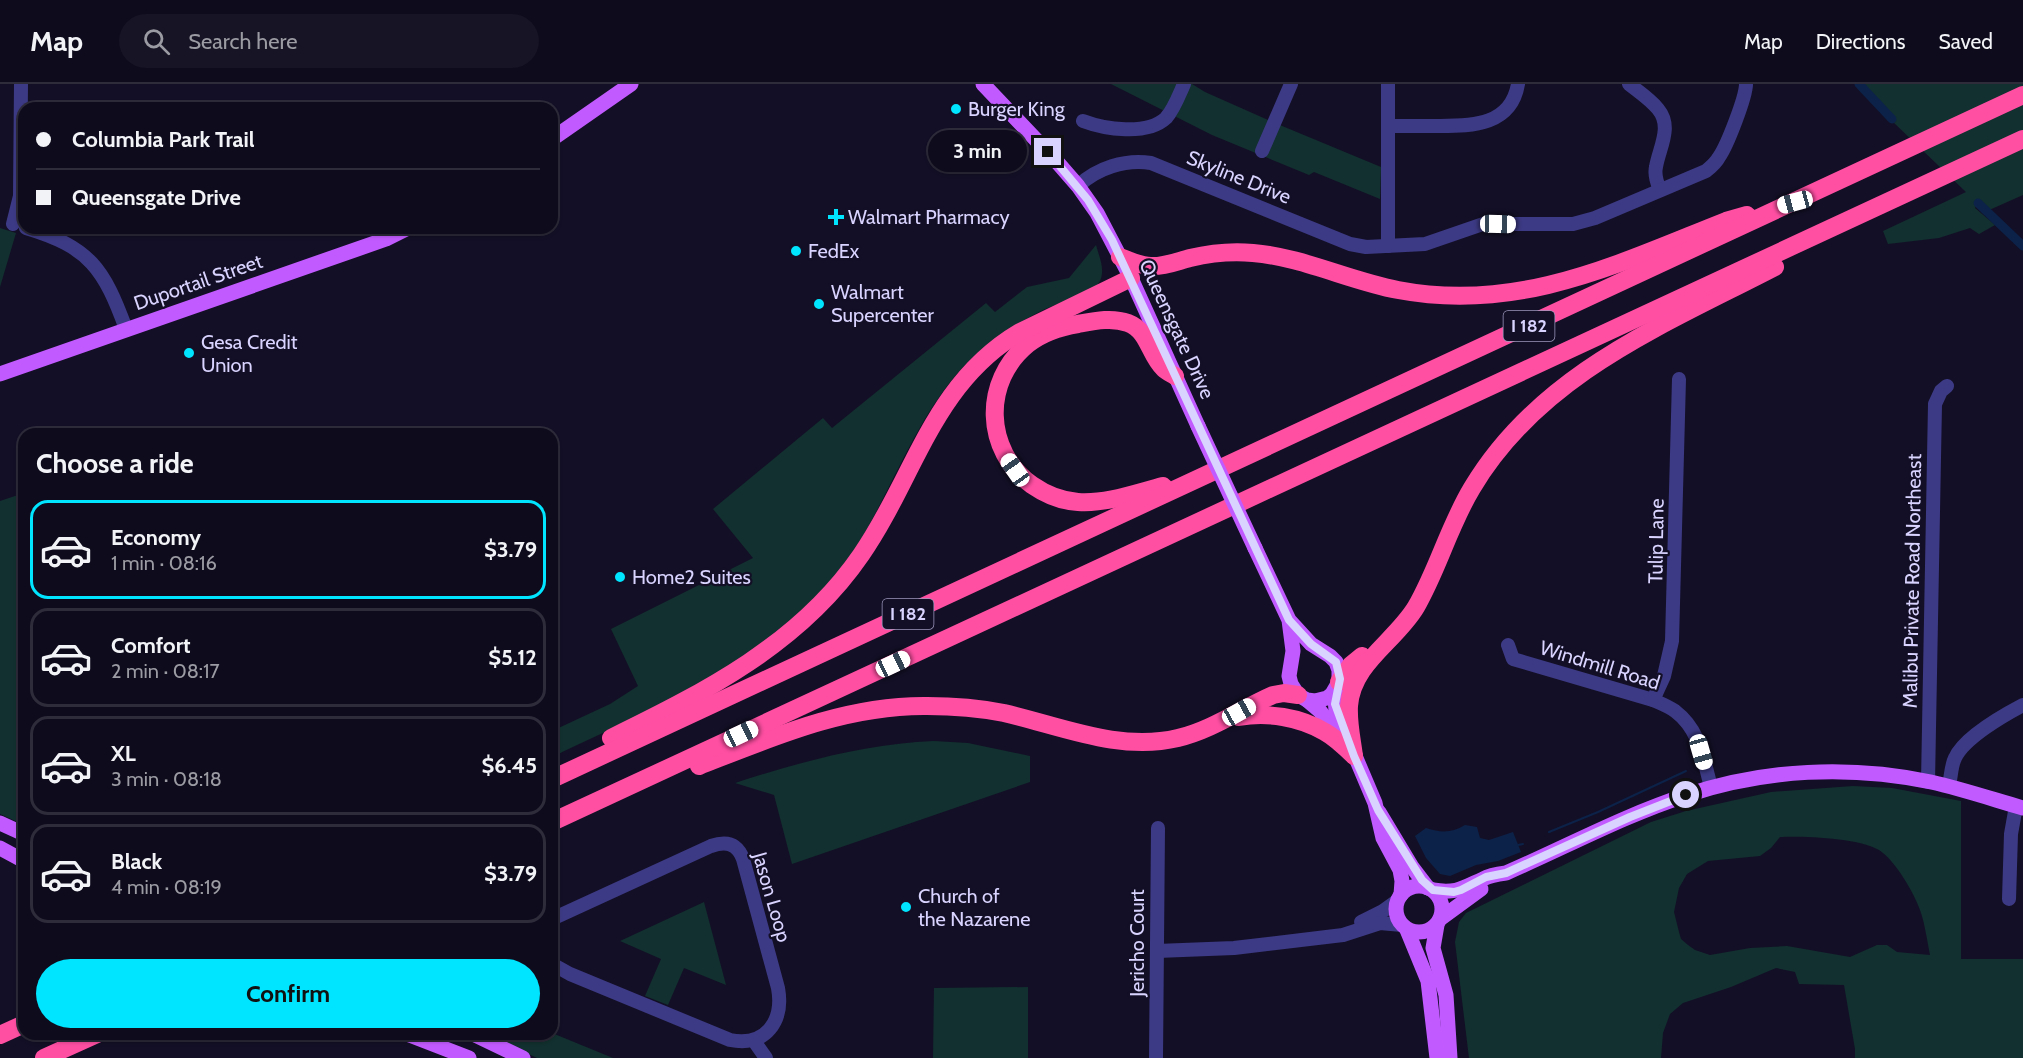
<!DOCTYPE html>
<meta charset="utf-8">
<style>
body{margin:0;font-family:Cabin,sans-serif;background:#171425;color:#f1f3f6;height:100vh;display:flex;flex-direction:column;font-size:22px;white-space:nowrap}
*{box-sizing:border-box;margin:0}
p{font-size:20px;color:#9b9ba3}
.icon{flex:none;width:33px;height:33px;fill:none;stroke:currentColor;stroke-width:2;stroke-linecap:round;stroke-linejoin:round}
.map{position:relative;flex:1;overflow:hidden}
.panel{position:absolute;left:18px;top:344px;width:540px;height:612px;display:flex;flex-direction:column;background:#0e0b1c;border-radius:18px;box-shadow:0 2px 4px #0004,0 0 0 2px #2e2b3b}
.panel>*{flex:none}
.top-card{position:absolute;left:18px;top:18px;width:540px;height:132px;border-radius:18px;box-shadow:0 2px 4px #0004,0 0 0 2px #2e2b3b;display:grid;align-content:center;height:132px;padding:0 18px;background:#0e0b1c}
.end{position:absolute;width:27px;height:27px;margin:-14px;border:8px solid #d9d4ff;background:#111;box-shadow:0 0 0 3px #111}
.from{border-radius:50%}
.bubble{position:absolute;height:42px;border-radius:21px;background:#0e0b1c;box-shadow:0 2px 4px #0004,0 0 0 2px #2e2b3b;font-size:20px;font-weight:700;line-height:42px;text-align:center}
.car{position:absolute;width:18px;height:36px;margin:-18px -9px;border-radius:8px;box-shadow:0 0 4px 2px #0007;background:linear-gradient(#fff 24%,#345 0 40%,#fff 0 76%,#345 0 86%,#fff 0)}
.top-card b{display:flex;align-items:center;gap:21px;height:57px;font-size:22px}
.top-card b+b{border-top:2px solid #2e2b3b}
.top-card i{width:15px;height:15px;background:#f1f3f6}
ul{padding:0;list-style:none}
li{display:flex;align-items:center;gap:18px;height:99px;margin:0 12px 9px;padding:0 6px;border:3px solid #2e2b3b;border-radius:18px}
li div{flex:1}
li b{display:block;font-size:22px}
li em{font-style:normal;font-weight:700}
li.on{border-color:#00e5ff}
li>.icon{width:54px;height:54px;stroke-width:1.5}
h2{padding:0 18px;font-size:27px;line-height:72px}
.primary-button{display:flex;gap:12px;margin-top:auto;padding:12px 18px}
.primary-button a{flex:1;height:69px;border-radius:36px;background:#00e5ff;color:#111;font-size:24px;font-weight:700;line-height:69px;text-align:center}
header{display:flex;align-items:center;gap:36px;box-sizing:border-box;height:84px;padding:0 30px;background:#0e0b1c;border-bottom:2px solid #2e2b3b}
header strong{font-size:28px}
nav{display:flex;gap:33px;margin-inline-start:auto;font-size:21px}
.search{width:420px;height:54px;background:#171425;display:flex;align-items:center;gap:15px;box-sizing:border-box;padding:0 21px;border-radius:33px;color:#9b9ba3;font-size:22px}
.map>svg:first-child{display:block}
.green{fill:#12302f;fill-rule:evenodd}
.water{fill:#0c2248}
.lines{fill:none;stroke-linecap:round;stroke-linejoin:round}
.stream{stroke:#0c2248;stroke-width:2}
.canal{stroke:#0c2248;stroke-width:9}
.minor{stroke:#3d3a85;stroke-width:14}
.major{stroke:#c25bff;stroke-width:15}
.highway{stroke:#ff4fa3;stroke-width:18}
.major-bridge{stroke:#c25bff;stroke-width:15}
.route{stroke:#d9d4ff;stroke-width:8}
.poi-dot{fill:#00e5ff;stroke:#130f26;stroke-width:2}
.labels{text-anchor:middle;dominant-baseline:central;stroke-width:4.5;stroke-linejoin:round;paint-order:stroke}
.shield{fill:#130f26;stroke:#9e99be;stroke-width:1.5}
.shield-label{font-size:18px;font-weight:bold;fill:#d9d4ff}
.poi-label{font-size:20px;fill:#d9d4ff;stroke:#130f26;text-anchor:start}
.street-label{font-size:20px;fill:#d9d4ff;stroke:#130f26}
</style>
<header>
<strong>Map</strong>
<div class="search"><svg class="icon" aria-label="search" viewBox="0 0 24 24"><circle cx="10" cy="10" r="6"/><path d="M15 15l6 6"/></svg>Search here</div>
<nav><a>Map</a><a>Directions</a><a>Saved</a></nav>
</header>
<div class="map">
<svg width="2023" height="974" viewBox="0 0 2023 974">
<rect width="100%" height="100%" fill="#130f26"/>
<g class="green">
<polygon points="1111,0 1192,0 1205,8 1275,39 1381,83 1380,115 1314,88 1309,91 1212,51"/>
<polygon points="1859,0 2023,0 2023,111 1987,127 1978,119 1975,124 1995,141 1979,150 1970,144 1939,154 1888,160 1883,147 1966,108 1891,36"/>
<polygon points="0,144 16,149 0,203"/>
<path d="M1096,161c3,12 11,27 2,39 -6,8 -45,21 -57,27 -26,13 -50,29 -71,49 -53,51 -79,135 -120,197 -18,27 -37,44 -62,65 -12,9 -23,20 -35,29 -59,43 -135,74 -201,106v-26l58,-27 28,-18 -27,-57 142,-71 -40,-49 110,-91 9,10 154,-125 9,9 32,-25 42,-9z"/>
<polygon points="24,409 24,741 0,730 0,417"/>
<path d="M934,657l34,2 62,13v26l-238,82 -18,-69 -39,-12c65,-21 130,-39 199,-42z"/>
<path d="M1853,702l39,2 69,13v158h62v99h-168v-9l-11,-64 -45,-1 -4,-12 -19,-4 -45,19 -48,16 -13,11 -7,19 -2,25h-192l-14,-116 4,-20 7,-9 185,-91 35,-11 85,-19zM1780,753c23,-1 79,1 99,13 16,10 35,43 41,60 5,14 7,30 10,45l-33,-3 -10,-7h-10l-27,12 -63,-11 -37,2 -40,7 -15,-5 -7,-5 -7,-6 -2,-7 -5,-20 5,-24 8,-14 21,-13 52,-5 11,-8z"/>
<polygon points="704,818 726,901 684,884 668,921 645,912 661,875 620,857"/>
<polygon points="1028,903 1028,974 933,974 934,904"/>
<polygon points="552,949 613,974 537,974 487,950"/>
</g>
<path class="water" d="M1465,741l12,2 3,11 9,2 24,-8 8,20 -23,9 -22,4 -26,11 -10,-2 -14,-16 -11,-22 11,-8c16,5 25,5 39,-3z"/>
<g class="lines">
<g class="stream">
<polyline points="1549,748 1598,728 1686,687"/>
<polyline points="1518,761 1523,760"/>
</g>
<g class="canal">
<polyline points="1859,0 1892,35"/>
<polyline points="1978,119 2023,162"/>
</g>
<g class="minor">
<polyline points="1388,0 1388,162"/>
<path d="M1629,0c10,8 21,15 29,25 15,18 1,39 -2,58 -2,8 1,16 4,23"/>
<path d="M1083,37c21,8 64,15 83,-3 8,-9 13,-23 18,-34"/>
<path d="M1388,42c17,0 35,0 52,0 33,0 71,-1 78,-42"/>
<polyline points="1262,67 1291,0"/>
<path d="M1078,102c19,-18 47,-27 73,-23l199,81 16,3 59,-3 58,-20h90l22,-6 111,-47c5,-4 10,-8 13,-14 8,-11 27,-60 27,-73"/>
<polyline points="13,140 20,112 21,0"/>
<path d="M26,144c64,19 78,41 100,101"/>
<path d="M1508,561l5,14 140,41c7,3 15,6 22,11 25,19 28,47 36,76"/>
<polyline points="1653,616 1664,592 1672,557 1679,295"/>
<polyline points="1928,698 1935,320 1941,307 1947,302"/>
<path d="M1949,702c2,-9 2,-20 6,-28 9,-20 49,-43 68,-53"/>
<polyline points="2009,815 2011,750 2016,722"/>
<path d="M552,835l159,-73c15,-5 26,-3 32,13l35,129c6,33 -12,59 -48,52l-160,-66 -18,-10"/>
<polyline points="1361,838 1383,827 1397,817"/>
<polyline points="1157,867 1234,864 1343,851 1380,839 1402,841"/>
<polyline points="754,957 766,974"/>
<polyline points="1156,974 1158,744"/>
</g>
<g class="major">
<polyline points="983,0 1058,79 1078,102 1097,129 1131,194 1198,342"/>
<polyline points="552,55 631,0"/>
<polyline points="0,290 386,155 408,144"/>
<polyline points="1255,464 1289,536 1293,567 1289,592 1291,600 1298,611 1307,616 1315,617 1327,614 1332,610 1339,598 1339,586 1336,578 1330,572 1311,560 1289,536"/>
<polyline points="1337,604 1335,613 1336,627 1375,719 1383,754 1400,786 1402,797 1401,811"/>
<polyline points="1307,616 1320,627 1341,655"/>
<polyline points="1379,728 1412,783 1428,804"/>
<polyline points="0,739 24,750"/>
<polyline points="0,764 24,777"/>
<circle cx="1419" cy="825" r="23"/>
<path d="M1433,806c23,4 30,-2 50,-11 7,-4 15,-5 23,-6 60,-26 119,-58 181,-78 78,-26 163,-30 244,-13 31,7 61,17 92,26"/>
<polyline points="1440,835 1481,805"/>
<polyline points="1437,841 1433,864 1446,911 1450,974"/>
<polyline points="1407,846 1428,897 1437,974"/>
<polyline points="407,950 469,974"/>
<polyline points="473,950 523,974"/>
</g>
<g class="highway">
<path d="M1120,173c10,4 21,9 31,9 13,1 27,-5 39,-8 21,-5 42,-7 63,-5 49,4 97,28 145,37 121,23 219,-26 328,-69l21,-6"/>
<path d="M1163,402c-27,7 -57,18 -85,16 -16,-1 -33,-8 -46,-17 -48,-34 -50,-104 -4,-141 15,-12 32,-17 50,-20 16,-3 34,-7 50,-1 21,8 21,32 36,46 3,3 8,5 11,7"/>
<polyline points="1339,598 1351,581 1362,572"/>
<path d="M1239,633c28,-5 61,0 86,15 11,6 20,15 29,24"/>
<path d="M611,654c94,-46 189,-94 250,-183 54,-78 71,-171 159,-223l111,-54"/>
<path d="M1354,672c-2,-16 -6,-33 -5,-50 3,-43 46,-64 67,-99 22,-38 33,-81 56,-119 68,-114 191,-163 303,-221"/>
<path d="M699,682c74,-29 147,-61 228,-60 25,0 52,2 77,7 57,13 115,39 174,25 34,-8 63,-29 95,-43l11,-2 14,2"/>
<polyline points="552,695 2023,11"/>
<polyline points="552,738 2023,55"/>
<polyline points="0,951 24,940"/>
<polyline points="44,974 97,950"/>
</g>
<polyline class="major-bridge" points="1198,342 1255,464"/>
</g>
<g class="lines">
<polyline class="route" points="1048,68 1088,116 1112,156 1289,536 1311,560 1336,578 1340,595 1335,620 1354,672 1378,726 1422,796 1433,806 1454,808 1461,806 1486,793 1506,789 1630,733 1686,711"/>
</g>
<g class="poi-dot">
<circle cx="956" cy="25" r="6"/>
<path d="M833 124h6v6h6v6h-6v6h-6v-6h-6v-6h6z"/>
<circle cx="796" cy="167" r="6"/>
<circle cx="819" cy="220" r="6"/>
<circle cx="189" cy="269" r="6"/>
<circle cx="620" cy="493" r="6"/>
<circle cx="906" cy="823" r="6"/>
</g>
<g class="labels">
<g class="shield">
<rect x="1503.5" y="227" width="51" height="30" rx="4.5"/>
<rect x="882.5" y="515" width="51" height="30" rx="4.5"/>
</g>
<g class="shield-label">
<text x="1529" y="242">I 182</text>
<text x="908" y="530">I 182</text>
</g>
<g class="poi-label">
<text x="968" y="25">Burger King</text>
<text x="848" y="133">Walmart Pharmacy</text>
<text x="808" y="167">FedEx</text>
<text x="831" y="208">Walmart<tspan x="831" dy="23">Supercenter</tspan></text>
<text x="201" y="258">Gesa Credit<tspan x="201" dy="23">Union</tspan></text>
<text x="632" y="493">Home2 Suites</text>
<text x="918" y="812">Church of<tspan x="918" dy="23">the Nazarene</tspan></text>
</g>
<g class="street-label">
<text transform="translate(1239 93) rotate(22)">Skyline Drive</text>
<text transform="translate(198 198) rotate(-19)">Duportail Street</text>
<text transform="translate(1177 245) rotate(65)">Queensgate Drive</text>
<text transform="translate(1656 457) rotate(-89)">Tulip Lane</text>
<text transform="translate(1912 497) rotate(-89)">Malibu Private Road Northeast</text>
<text transform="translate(1600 581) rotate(17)">Windmill Road</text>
<text transform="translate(772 813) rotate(74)">Jason Loop</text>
<text transform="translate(1137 859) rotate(-90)">Jericho Court</text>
</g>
</g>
</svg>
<i class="end from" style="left:1686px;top:711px"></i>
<i class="end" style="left:1048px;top:68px"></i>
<div class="bubble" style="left:928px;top:46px;width:99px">3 min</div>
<i class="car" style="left:1795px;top:118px;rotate:255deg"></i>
<i class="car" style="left:1498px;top:140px;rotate:91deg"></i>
<i class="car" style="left:1015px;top:386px;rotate:325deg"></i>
<i class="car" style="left:893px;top:580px;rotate:65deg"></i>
<i class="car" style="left:1239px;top:628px;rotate:61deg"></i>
<i class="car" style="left:741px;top:650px;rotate:65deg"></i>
<i class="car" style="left:1701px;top:668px;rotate:164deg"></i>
<div class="top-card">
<b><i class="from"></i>Columbia Park Trail</b>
<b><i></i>Queensgate Drive</b>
</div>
<section class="panel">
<h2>Choose a ride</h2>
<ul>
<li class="on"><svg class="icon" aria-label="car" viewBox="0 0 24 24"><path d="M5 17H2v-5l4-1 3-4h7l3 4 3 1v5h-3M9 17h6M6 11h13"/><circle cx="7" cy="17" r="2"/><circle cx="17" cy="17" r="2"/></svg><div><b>Economy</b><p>1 min · 08:16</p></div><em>$3.79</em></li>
<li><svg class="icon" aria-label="car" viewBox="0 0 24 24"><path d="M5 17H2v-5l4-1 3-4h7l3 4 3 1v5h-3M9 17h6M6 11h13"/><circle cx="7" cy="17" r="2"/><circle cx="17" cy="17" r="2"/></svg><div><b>Comfort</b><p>2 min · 08:17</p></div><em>$5.12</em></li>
<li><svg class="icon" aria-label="car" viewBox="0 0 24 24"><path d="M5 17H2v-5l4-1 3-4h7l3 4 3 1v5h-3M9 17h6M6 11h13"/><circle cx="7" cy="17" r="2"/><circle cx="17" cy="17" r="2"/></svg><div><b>XL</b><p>3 min · 08:18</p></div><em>$6.45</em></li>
<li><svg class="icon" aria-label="car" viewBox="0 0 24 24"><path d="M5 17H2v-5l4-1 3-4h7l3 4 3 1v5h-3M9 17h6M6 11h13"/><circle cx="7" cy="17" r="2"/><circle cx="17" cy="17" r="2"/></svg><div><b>Black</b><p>4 min · 08:19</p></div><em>$3.79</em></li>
</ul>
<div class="primary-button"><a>Confirm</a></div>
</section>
</div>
